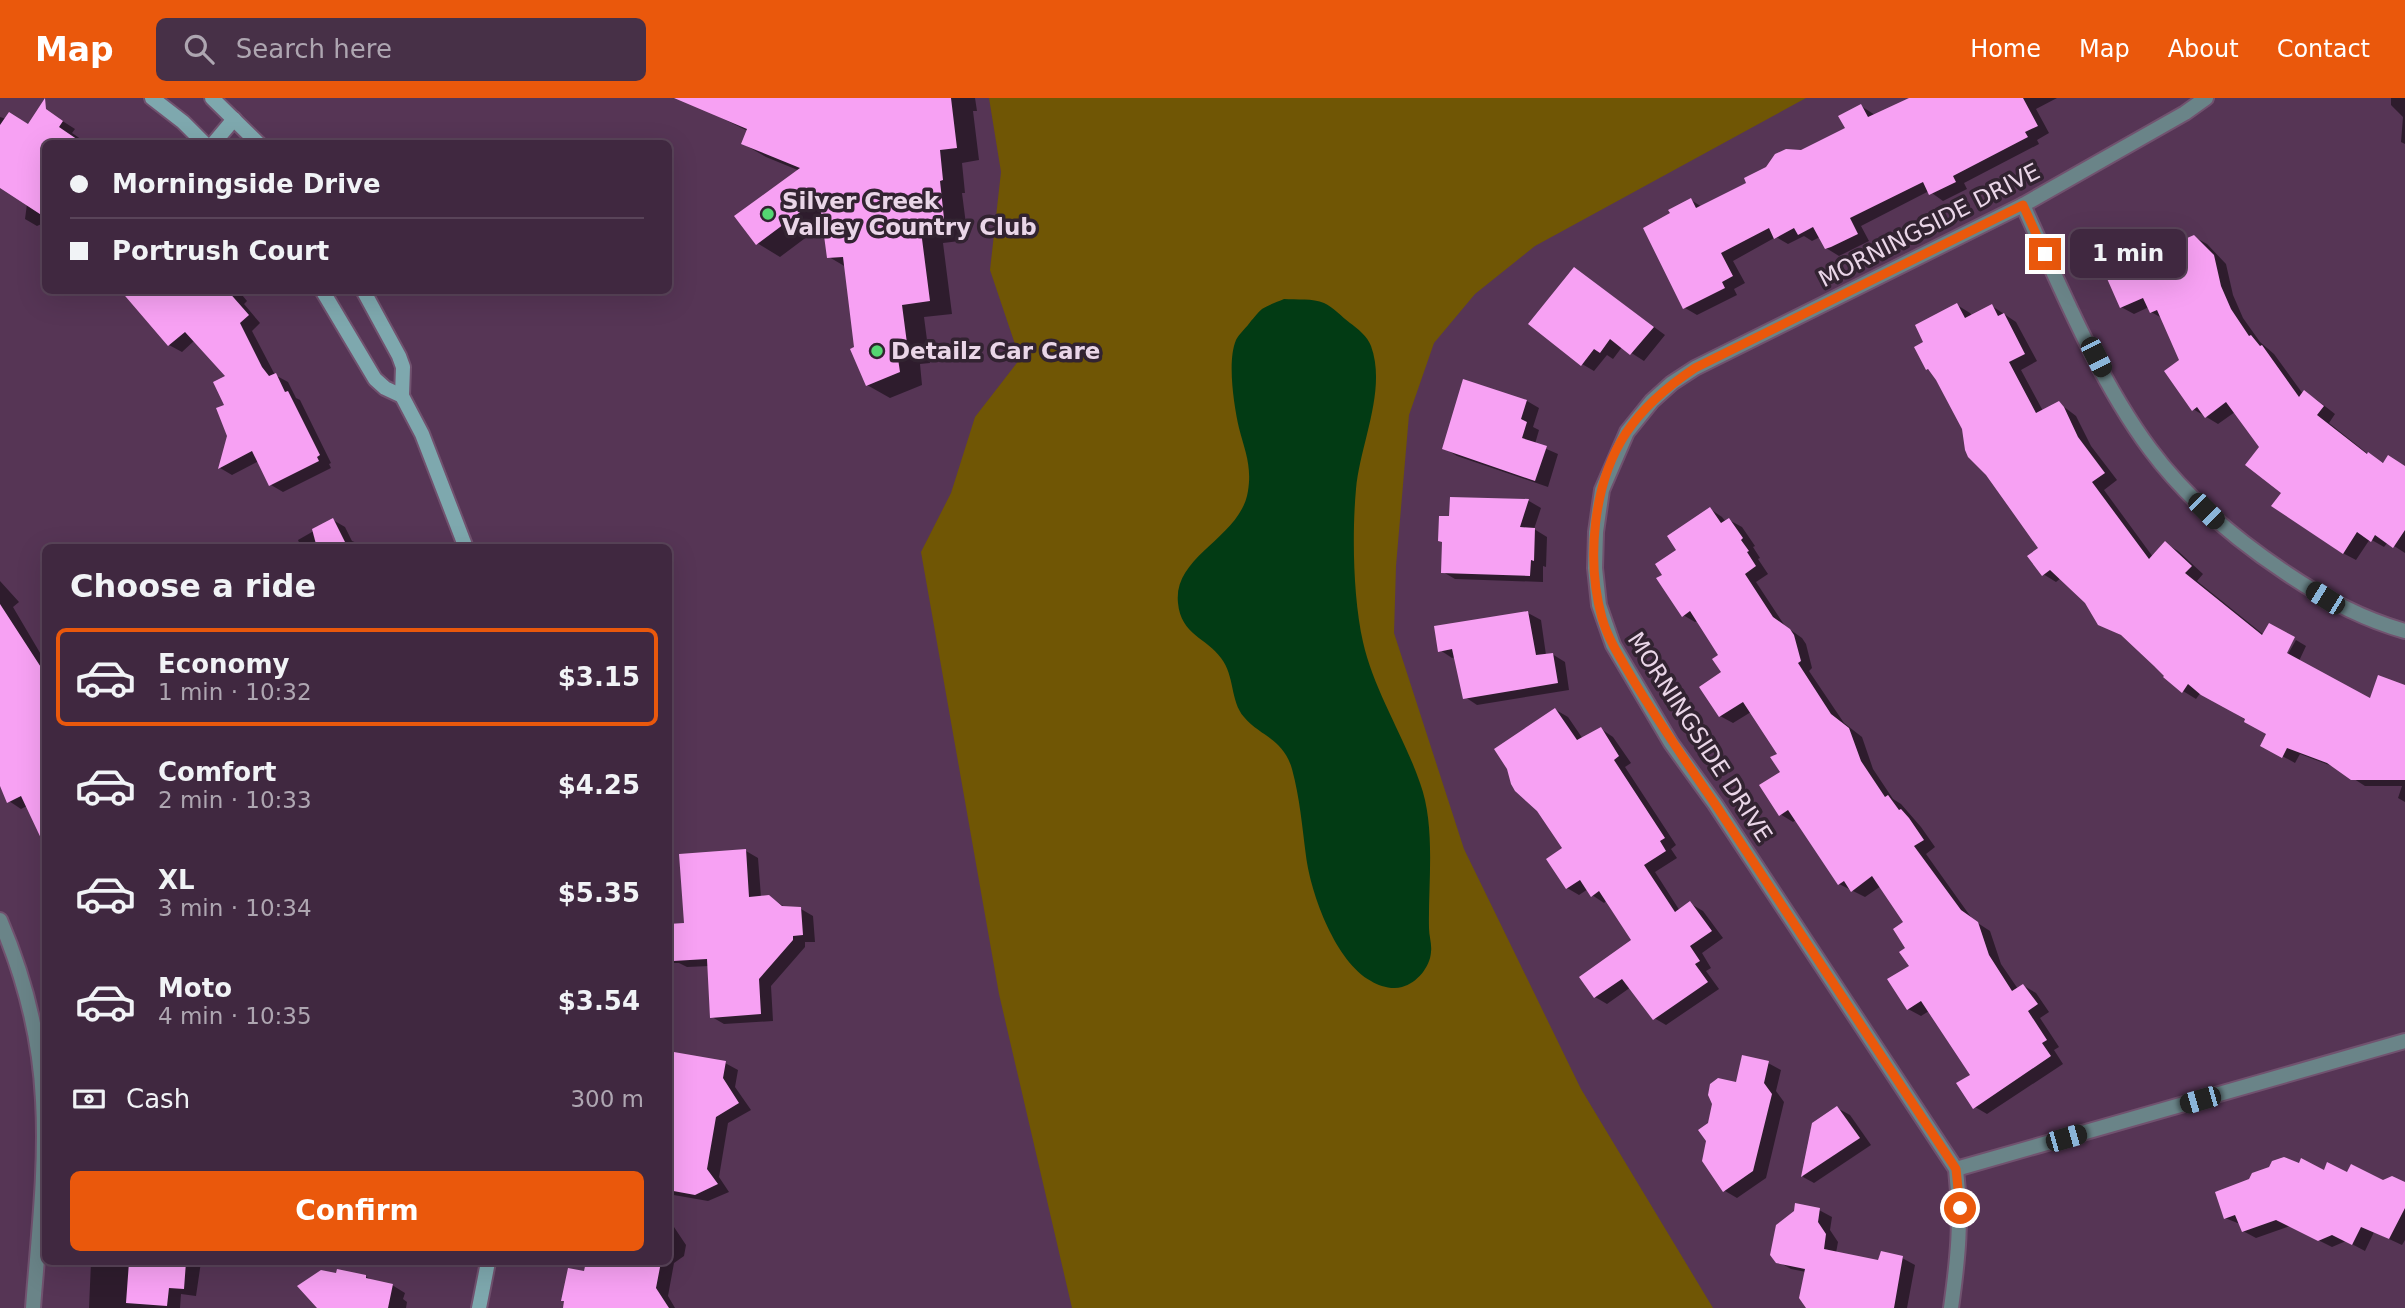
<!DOCTYPE html>
<meta charset="utf-8">
<style>
body{margin:0;font-family:"DejaVu Sans",sans-serif;background:#473047;color:#f1f3f6;height:100vh;display:flex;flex-direction:column;font-size:26px;white-space:nowrap}
*{box-sizing:border-box;margin:0}
p{font-size:23px;color:#aea6b1}
.icon{flex:none;width:38px;height:38px;fill:none;stroke:currentColor;stroke-width:2;stroke-linecap:round;stroke-linejoin:round}
.map{position:relative;flex:1;overflow:hidden}
.panel{position:absolute;left:42px;top:446px;width:630px;height:721px;display:flex;flex-direction:column;background:#402840;border-radius:10px;box-shadow:0 7px 28px #0002,0 0 0 2px #594459}
.panel>*{flex:none}
.guide{position:absolute;left:42px;top:42px;width:630px;height:154px;border-radius:10px;box-shadow:0 7px 28px #0002,0 0 0 2px #594459;display:grid;align-content:center;height:154px;padding:0 28px;background:#402840}
.end{position:absolute;width:32px;height:32px;margin:-16px;border:9px solid #ea580c;background:#fff;box-shadow:0 0 0 4px #fff}
.from{border-radius:50%}
.bubble{position:absolute;height:49px;border-radius:10px;background:#402840;box-shadow:0 7px 28px #0002,0 0 0 2px #594459;font-size:23px;font-weight:800;line-height:49px;text-align:center}
.car{position:absolute;width:21px;height:42px;margin:-21px -10px;border-radius:9px;box-shadow:0 0 5px 2px #0007;background:linear-gradient(#222 24%,#8ab4d8 0 40%,#222 0 76%,#8ab4d8 0 86%,#222 0)}
.guide b{display:flex;align-items:center;gap:24px;height:66px;font-size:26px}
.guide b+b{border-top:2px solid #594459}
.guide i{width:18px;height:18px;background:#f1f3f6}
ul{padding:0;list-style:none}
li{display:flex;align-items:center;gap:21px;height:98px;margin:0 14px 10px;padding:0 14px;border:4px solid transparent;border-radius:10px}
li div{flex:1}
li b{display:block;font-size:26px}
li em{font-style:normal;font-weight:800}
li.on{border-color:#ea580c}
li>.icon{width:63px;height:63px;stroke-width:1.5}
h2{padding:0 28px;font-size:32px;line-height:84px}
.pay{display:flex;align-items:center;gap:18px;height:77px;padding:0 28px;font-size:26px}
.pay p{margin-inline-start:auto}
.button{display:flex;gap:14px;margin-top:auto;padding:14px 28px}
.button a{flex:1;height:80px;border-radius:10px;background:#ea580c;color:#fff;font-size:28px;font-weight:800;line-height:80px;text-align:center}
header{display:flex;align-items:center;gap:42px;box-sizing:border-box;height:98px;padding:0 35px;background:#ea580c;color:#fff}
header strong{font-size:33px}
nav{display:flex;gap:38px;margin-inline-start:auto;font-size:24px}
.search{width:490px;height:63px;background:#473047;display:flex;align-items:center;gap:18px;box-sizing:border-box;padding:0 24px;border-radius:10px;color:#aea6b1;font-size:26px}
.map>svg:first-child{display:block}
.green{fill:#705605}
.water{fill:#023b14}
.shadow{fill:#0007}
.building{fill:#f7a1f3}
.lines{fill:none;stroke-linecap:round;stroke-linejoin:round}
.street-casing{stroke:#71526f;stroke-width:18}
.secondary-casing{stroke:#71526f;stroke-width:18}
.street{stroke:#6a8488;stroke-width:14}
.secondary{stroke:#7ea8ae;stroke-width:14}
.route{stroke:#ea580c;stroke-width:9}
.poi-dot{fill:#54d672;stroke:#322331;stroke-width:2.5}
.labels{text-anchor:middle;dominant-baseline:central;stroke-width:7;stroke-linejoin:round;paint-order:stroke}
.poi-label{font-size:23px;font-weight:bold;fill:#ead6e8;stroke:#322331;text-anchor:start}
.street-label{font-size:23px;fill:#ead6e8;stroke:#322331}
</style>
<header>
<strong>Map</strong>
<div class="search"><svg class="icon" aria-label="search" viewBox="0 0 24 24"><circle cx="10" cy="10" r="6"/><path d="M15 15l6 6"/></svg>Search here</div>
<nav><a>Home</a><a>Map</a><a>About</a><a>Contact</a></nav>
</header>
<div class="map">
<svg width="2405" height="1210" viewBox="0 0 2405 1210">
<rect width="100%" height="100%" fill="#563555"/>
<polygon class="green" points="989,0 1806,0 1535,148 1475,196 1434,245 1409,317 1396,468 1394,535 1464,751 1581,991 1713,1210 1072,1210 999,896 921,454 951,395 975,319 1020,261 990,172 1001,74"/>
<path class="water" d="M1284,201c12,1 29,-1 40,4 9,4 18,14 26,20 7,5 18,14 21,23 16,44 -11,98 -15,143 -4,44 -3,109 7,153 11,49 41,94 57,141 16,43 8,100 9,145 0,8 3,16 2,24 -1,15 -14,31 -29,35 -10,3 -23,-1 -31,-6 -35,-19 -60,-86 -65,-125 -4,-30 -6,-57 -14,-87 -9,-31 -31,-32 -48,-52 -14,-16 -9,-41 -23,-59 -14,-20 -40,-23 -43,-55 -5,-48 63,-65 70,-112 4,-25 -3,-40 -9,-63 -5,-22 -12,-67 -3,-88 3,-6 11,-13 15,-19 3,-3 7,-9 11,-12 6,-4 15,-7 22,-10z"/>
<g class="shadow">
<polygon points="708,0 975,0 977,13 973,13 979,62 962,65 965,95 962,95 968,142 943,145 952,216 924,219 930,265 920,266 922,287 890,300 867,287 856,250 846,169 829,159 824,126 780,159 757,145 800,73 766,59 743,46 748,33 703,11"/>
<polygon points="1913,0 2057,0 2036,11 2049,35 2037,42 2039,46 1964,85 1967,91 1943,103 1929,93 1861,128 1869,143 1839,158 1826,150 1820,139 1812,143 1804,138 1788,146 1776,139 1733,163 1745,185 1734,191 1737,197 1697,217 1685,210 1691,102 1702,109 1847,31 1861,8 1875,17"/>
<polygon points="2391,0 2405,0 2405,46 2401,44 2403,19 2391,7"/>
<polygon points="53,17 75,31 72,35 88,46 46,46 46,124 37,128 25,121 27,106 0,88 0,19 29,28"/>
<polygon points="2194,139 2207,146 2226,166 2233,197 2243,220 2260,244 2274,256 2303,296 2304,294 2317,302 2335,316 2329,325 2368,356 2405,377 2405,455 2388,444 2384,449 2370,441 2356,462 2337,452 2284,395 2261,349 2235,314 2218,326 2193,311 2181,263 2162,220 2151,214 2149,209 2134,216 2121,209"/>
<polygon points="1575,171 1665,237 1644,263 1622,249 1613,261 1607,257 1594,273 1582,266"/>
<polygon points="122,192 238,192 247,203 244,206 260,225 252,233 275,277 288,284 296,300 300,302 331,365 329,366 331,370 283,394 271,387 259,363 232,377 220,370 229,338 226,308 228,279 195,242 182,254 169,247"/>
<polygon points="1957,207 1970,215 1972,218 1992,208 2016,224 2037,263 2021,272 2043,313 2059,305 2076,318 2091,348 2117,382 2104,392 2153,459 2165,445 2178,453 2203,476 2197,483 2264,537 2284,563 2296,542 2306,548 2299,563 2371,602 2405,589 2405,704 2398,700 2402,688 2365,688 2337,670 2300,656 2295,665 2262,647 2268,636 2201,594 2196,601 2183,593 2165,579 2127,540 2099,526 2086,504 2061,480 2056,484 2043,476 2040,450 1963,331 1932,274 1927,271 1926,245"/>
<polygon points="1464,283 1527,303 1539,310 1533,329 1539,332 1535,346 1558,356 1548,389 1457,358 1444,350"/>
<polygon points="1451,401 1529,403 1541,410 1534,431 1547,439 1546,469 1543,468 1543,484 1455,481 1443,474 1444,444 1451,419"/>
<polygon points="1710,411 1722,419 1726,424 1729,422 1742,429 1755,448 1753,449 1760,460 1758,461 1768,476 1756,484 1785,528 1802,540 1806,546 1812,570 1809,573 1844,625 1862,639 1873,671 1893,701 1901,706 1921,729 1935,749 1926,756 1973,822 1990,833 2001,866 2018,891 2024,888 2036,895 2049,914 2040,920 2059,949 2054,952 2063,966 1987,1016 1975,1009 1972,977 1929,913 1921,918 1908,911 1911,868 1906,825 1881,788 1865,799 1839,786 1797,721 1793,724 1780,716 1782,674 1779,656 1751,614 1733,625 1720,618 1701,589 1723,575 1720,557 1698,523 1695,524 1683,517 1664,477 1678,452"/>
<polygon points="333,422 345,429 352,443 369,450 299,450 301,449 298,442"/>
<polygon points="0,483 19,504 13,509 46,565 46,747 27,708 21,711 9,703 0,684"/>
<polygon points="1528,515 1541,522 1546,557 1552,556 1565,564 1569,592 1477,607 1465,599 1456,559 1452,560 1440,552"/>
<polygon points="1556,612 1568,619 1583,641 1601,631 1613,639 1631,665 1625,669 1676,747 1671,751 1677,760 1655,774 1680,813 1691,806 1703,813 1723,840 1702,855 1711,870 1706,873 1719,891 1666,927 1654,920 1631,889 1607,906 1595,899 1633,843 1607,802 1604,805 1592,797 1588,791 1579,797 1567,790"/>
<polygon points="746,753 758,760 761,799 769,798 786,810 801,811 813,818 815,844 805,844 805,849 771,888 773,923 724,926 712,919 709,868 687,869 679,865 668,865 668,828 686,826"/>
<polygon points="668,955 725,965 738,972 735,989 751,1012 728,1025 719,1079 729,1094 708,1103 668,1096"/>
<polygon points="1768,965 1781,972 1776,993 1784,1004 1766,1080 1737,1100 1725,1093 1704,1062 1710,1026 1737,986"/>
<polygon points="1837,1010 1850,1017 1871,1047 1814,1085 1803,1079 1813,1026"/>
<polygon points="2325,1074 2405,1086 2405,1142 2402,1147 2374,1134 2365,1153 2346,1143 2332,1149 2290,1128 2256,1140 2243,1133 2240,1126 2225,1120"/>
<polygon points="1819,1112 1832,1119 1830,1132 1838,1144 1836,1155 1880,1164 1902,1160 1915,1167 1907,1210 1808,1210 1806,1174 1791,1171 1777,1163"/>
<polygon points="668,1120 686,1147 684,1158 674,1165 668,1198 675,1210 564,1210 586,1175 588,1164 668,1164"/>
<polygon points="91,1164 204,1164 201,1164 196,1198 181,1196 180,1210 89,1210"/>
<polygon points="365,1178 375,1184 392,1187 405,1195 403,1201 407,1204 406,1210 318,1210"/>
</g>
<g class="building">
<polygon points="45,0 46,11 63,23 59,29 84,46 46,46 46,120 0,90 0,27 9,14 28,26"/>
<polygon points="674,0 951,0 957,50 940,52 943,82 940,83 945,130 921,133 930,203 902,207 908,253 897,254 900,274 866,288 850,251 854,249 843,159 827,160 819,100 756,147 734,118 800,70 741,46 747,31"/>
<polygon points="1909,0 2023,0 2038,28 2025,34 2028,39 1953,78 1956,84 1929,97 1923,84 1850,120 1858,136 1831,149 1825,151 1813,129 1798,137 1794,130 1774,141 1769,130 1721,155 1733,178 1722,184 1725,190 1683,211 1643,130 1670,115 1668,112 1691,100 1696,110 1746,85 1744,80 1766,69 1775,56 1786,51 1801,52 1845,30 1838,18 1861,6 1868,19"/>
<polygon points="2194,137 2214,157 2221,188 2231,211 2249,238 2251,237 2260,248 2262,247 2299,299 2304,292 2324,308 2317,317 2367,356 2368,354 2383,365 2388,357 2405,368 2405,432 2393,450 2375,437 2371,444 2357,434 2343,456 2271,408 2281,395 2245,367 2259,349 2226,304 2205,320 2197,309 2192,313 2164,273 2179,262 2157,212 2150,215 2143,200 2120,210 2105,176"/>
<polygon points="1574,169 1654,229 1630,257 1610,241 1600,255 1594,251 1581,268 1528,226"/>
<polygon points="120,192 227,192 249,217 240,225 262,269 269,278 276,275 285,294 288,293 320,357 317,359 319,363 269,388 252,353 218,371 227,338 216,310 224,307 213,284 225,278 185,234 168,248"/>
<polygon points="1957,205 1965,220 1992,206 1998,218 2004,215 2025,256 2009,264 2036,315 2059,303 2064,309 2078,339 2105,375 2092,384 2149,461 2165,443 2192,468 2185,475 2262,537 2269,525 2295,539 2287,555 2370,600 2378,577 2405,587 2405,682 2351,682 2327,665 2287,650 2282,660 2260,648 2266,636 2244,624 2245,621 2201,597 2188,586 2182,595 2163,579 2164,578 2154,568 2121,537 2098,527 2085,505 2050,472 2042,478 2027,458 2038,450 1986,377 1968,359 1965,352 1962,331 1936,282 1928,271 1926,272 1914,249 1923,244 1915,227"/>
<polygon points="1463,281 1527,302 1521,321 1527,324 1522,340 1547,348 1535,383 1442,351"/>
<polygon points="1450,399 1529,401 1520,429 1535,430 1534,463 1531,462 1530,478 1441,475 1442,444 1438,443 1439,418 1449,418"/>
<polygon points="1710,409 1721,425 1729,420 1743,440 1741,442 1749,453 1747,454 1756,468 1745,476 1773,519 1790,531 1794,537 1801,563 1798,565 1831,616 1849,630 1861,663 1885,699 1888,697 1899,712 1901,711 1909,720 1924,742 1914,748 1961,812 1978,824 1989,857 2012,893 2023,886 2038,906 2028,913 2047,942 2042,945 2051,958 1973,1011 1956,985 1970,977 1921,903 1907,912 1887,881 1909,868 1899,854 1905,850 1893,831 1903,824 1872,778 1851,794 1844,783 1838,787 1788,712 1779,718 1759,687 1780,674 1770,659 1777,656 1743,604 1719,619 1699,589 1721,574 1712,561 1718,557 1690,513 1682,519 1656,480 1662,477 1655,466 1676,452 1667,438"/>
<polygon points="333,420 348,450 317,450 312,431"/>
<polygon points="0,506 46,577 46,751 21,698 7,705 0,688"/>
<polygon points="1528,513 1536,557 1553,555 1558,585 1463,601 1452,551 1438,554 1434,528"/>
<polygon points="1555,610 1577,642 1601,629 1619,658 1614,662 1665,740 1660,743 1666,753 1644,767 1675,814 1690,803 1712,833 1690,848 1700,863 1695,866 1708,884 1653,922 1622,881 1594,900 1579,879 1631,842 1599,793 1591,799 1580,782 1566,791 1546,761 1562,750 1537,713 1515,693 1511,686 1507,671 1494,651"/>
<polygon points="746,751 749,799 769,797 782,808 801,809 803,837 793,838 793,842 759,881 761,916 710,920 707,861 673,863 672,858 668,859 668,826 684,825 679,756"/>
<polygon points="668,953 726,963 723,980 739,1005 716,1019 707,1071 718,1086 695,1097 668,1092"/>
<polygon points="1742,957 1769,963 1764,985 1772,996 1753,1073 1723,1094 1702,1063 1706,1043 1698,1032 1708,1025 1712,1006 1708,997 1710,986 1718,980 1736,984"/>
<polygon points="1837,1008 1860,1040 1801,1079 1812,1025"/>
<polygon points="2284,1059 2299,1065 2301,1060 2324,1072 2327,1064 2347,1074 2351,1066 2383,1082 2392,1078 2405,1084 2405,1110 2389,1141 2361,1129 2352,1147 2332,1137 2318,1143 2276,1122 2242,1134 2235,1117 2224,1121 2215,1094 2249,1081 2252,1075 2269,1069 2272,1063"/>
<polygon points="1795,1105 1820,1110 1818,1124 1826,1136 1824,1151 1878,1162 1881,1153 1903,1158 1894,1210 1806,1210 1799,1200 1805,1171 1776,1165 1770,1157 1776,1127 1794,1113"/>
<polygon points="129,1164 186,1164 184,1191 169,1190 167,1208 126,1205"/>
<polygon points="586,1164 661,1164 656,1190 669,1210 563,1210 564,1203 561,1203 568,1170 584,1173"/>
<polygon points="337,1171 366,1177 366,1180 393,1186 388,1210 317,1210 297,1188 321,1172 336,1175"/>
</g>
<g class="lines">
<defs>
<g id="street">
<path d="M2023,107c36,79 75,174 127,244 37,50 85,90 136,124 37,25 76,46 119,58"/>
<path d="M0,822c24,56 40,119 43,180 4,69 -5,140 -10,208"/>
<polyline points="1956,1071 2405,943"/>
<path d="M1951,1210c7,-50 11,-88 5,-139l-241,-365 -44,-61 -58,-98 -14,-40 -4,-37 1,-36 6,-42 25,-58 25,-31 20,-18 23,-15 328,-163 162,-92 21,-15"/>
</g>
<g id="secondary">
<polyline points="152,0 183,24 205,46"/>
<polyline points="212,0 259,46"/>
<polyline points="213,46 234,21"/>
<polyline points="322,192 375,281 385,290 402,298"/>
<polyline points="363,192 399,258 403,269 402,298 422,336 466,450"/>
<polyline points="479,1210 488,1164"/>
</g>
</defs>
<use href="#street" class="street-casing"/>
<use href="#secondary" class="secondary-casing"/>
<use href="#street" class="street"/>
<use href="#secondary" class="secondary"/>
</g>
<g class="lines">
<path class="route" d="M1960,1110l-4,-39c-80,-121 -159,-242 -239,-362 -28,-41 -56,-81 -82,-124 -12,-21 -26,-41 -33,-65 -16,-58 -9,-135 24,-185 18,-27 42,-47 69,-65l328,-163 22,49"/>
</g>
<g class="poi-dot">
<circle cx="768" cy="116" r="7"/>
<circle cx="877" cy="253" r="7"/>
</g>
<g class="labels">
<g class="poi-label">
<text x="782" y="103">Silver Creek<tspan x="782" dy="26">Valley Country Club</tspan></text>
<text x="891" y="253">Detailz Car Care</text>
</g>
<g class="street-label">
<text transform="translate(1929 127) rotate(-27)">MORNINGSIDE DRIVE</text>
<text transform="translate(1700 639) rotate(57)">MORNINGSIDE DRIVE</text>
</g>
</g>
</svg>
<i class="end from" style="left:1960px;top:1110px"></i>
<i class="end" style="left:2045px;top:156px"></i>
<div class="bubble" style="left:2070px;top:131px;width:116px">1 min</div>
<i class="car" style="left:2096px;top:259px;rotate:153deg"></i>
<i class="car" style="left:2206px;top:413px;rotate:135deg"></i>
<i class="car" style="left:2325px;top:500px;rotate:302deg"></i>
<i class="car" style="left:2200px;top:1002px;rotate:254deg"></i>
<i class="car" style="left:2066px;top:1040px;rotate:74deg"></i>
<div class="guide">
<b><i class="from"></i>Morningside Drive</b>
<b><i></i>Portrush Court</b>
</div>
<section class="panel">
<h2>Choose a ride</h2>
<ul>
<li class="on"><svg class="icon" aria-label="car" viewBox="0 0 24 24"><path d="M5 17H2v-5l4-1 3-4h7l3 4 3 1v5h-3M9 17h6M6 11h13"/><circle cx="7" cy="17" r="2"/><circle cx="17" cy="17" r="2"/></svg><div><b>Economy</b><p>1 min · 10:32</p></div><em>$3.15</em></li>
<li><svg class="icon" aria-label="car" viewBox="0 0 24 24"><path d="M5 17H2v-5l4-1 3-4h7l3 4 3 1v5h-3M9 17h6M6 11h13"/><circle cx="7" cy="17" r="2"/><circle cx="17" cy="17" r="2"/></svg><div><b>Comfort</b><p>2 min · 10:33</p></div><em>$4.25</em></li>
<li><svg class="icon" aria-label="car" viewBox="0 0 24 24"><path d="M5 17H2v-5l4-1 3-4h7l3 4 3 1v5h-3M9 17h6M6 11h13"/><circle cx="7" cy="17" r="2"/><circle cx="17" cy="17" r="2"/></svg><div><b>XL</b><p>3 min · 10:34</p></div><em>$5.35</em></li>
<li><svg class="icon" aria-label="car" viewBox="0 0 24 24"><path d="M5 17H2v-5l4-1 3-4h7l3 4 3 1v5h-3M9 17h6M6 11h13"/><circle cx="7" cy="17" r="2"/><circle cx="17" cy="17" r="2"/></svg><div><b>Moto</b><p>4 min · 10:35</p></div><em>$3.54</em></li>
</ul>
<div class="pay"><svg class="icon" aria-label="cash" viewBox="0 0 24 24"><path d="M3 7h18v10H3z"/><circle cx="12" cy="12" r="2"/></svg>Cash<p>300 m</p></div>
<div class="button"><a>Confirm</a></div>
</section>
</div>
